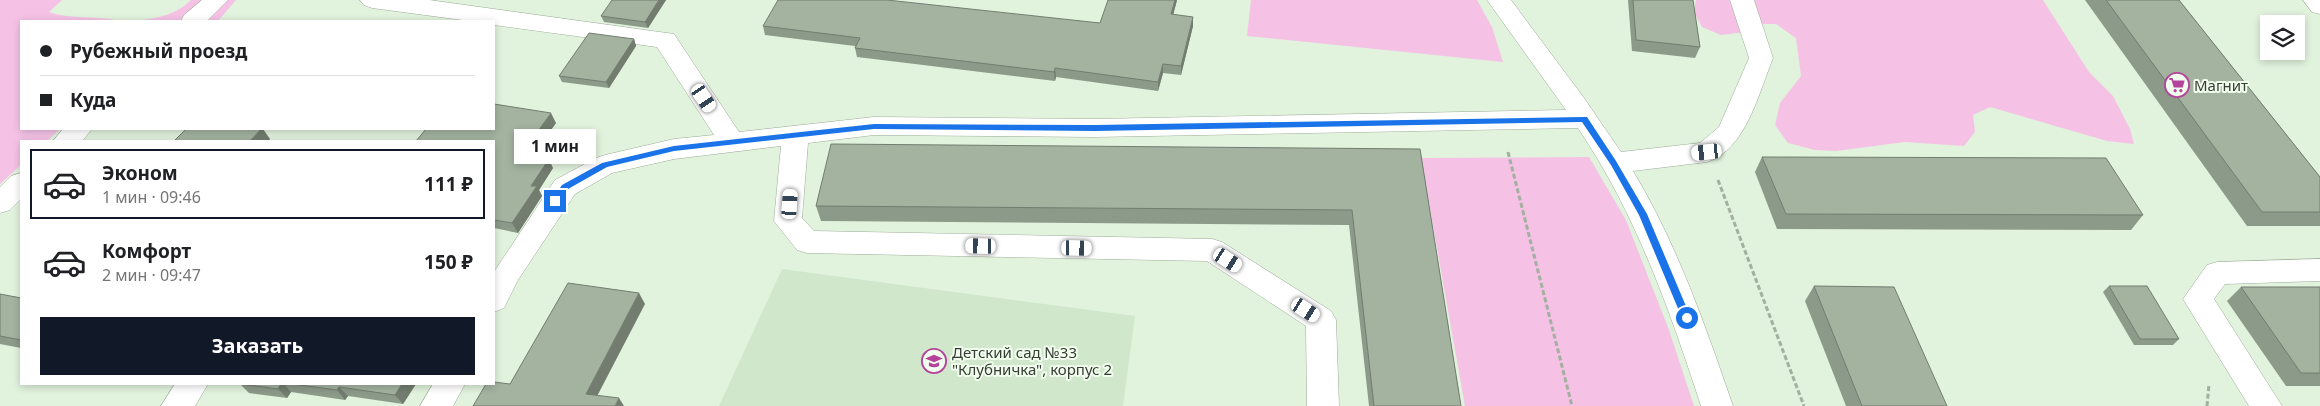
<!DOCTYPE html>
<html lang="ru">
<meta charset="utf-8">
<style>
body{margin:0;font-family:"Noto Sans",sans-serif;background:#f2f2f2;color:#202124;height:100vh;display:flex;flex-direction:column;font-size:19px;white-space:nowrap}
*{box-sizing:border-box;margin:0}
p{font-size:16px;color:#757577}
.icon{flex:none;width:28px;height:28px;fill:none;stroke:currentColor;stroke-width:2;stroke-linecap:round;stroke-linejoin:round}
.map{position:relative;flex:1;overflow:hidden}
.sheet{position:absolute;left:20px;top:140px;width:475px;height:245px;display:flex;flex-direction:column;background:#fff;border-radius:0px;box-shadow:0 2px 8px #0003}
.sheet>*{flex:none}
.hud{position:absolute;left:20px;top:20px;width:475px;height:110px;border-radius:0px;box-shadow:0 2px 8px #0003;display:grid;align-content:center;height:110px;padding:0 20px;background:#fff}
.controls{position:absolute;left:2260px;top:15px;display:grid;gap:10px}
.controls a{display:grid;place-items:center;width:45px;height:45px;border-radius:0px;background:#fff;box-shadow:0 2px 8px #0003;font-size:25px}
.end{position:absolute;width:22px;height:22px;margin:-11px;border:6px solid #1a73e8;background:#fff;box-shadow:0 0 0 2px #fff}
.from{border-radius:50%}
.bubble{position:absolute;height:35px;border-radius:0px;background:#fff;box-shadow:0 2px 8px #0003;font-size:16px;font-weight:700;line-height:35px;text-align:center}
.car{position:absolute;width:15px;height:30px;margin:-15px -8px;border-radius:6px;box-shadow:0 0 4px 1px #0007;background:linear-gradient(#fff 24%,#345 0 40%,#fff 0 76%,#345 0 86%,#fff 0)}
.hud b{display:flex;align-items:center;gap:18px;height:48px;font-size:19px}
.hud b+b{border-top:1px solid #e0e0e0}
.hud i{width:12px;height:12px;background:#202124}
ul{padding:9px 0 0;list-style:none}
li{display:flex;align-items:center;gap:15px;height:70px;margin:0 10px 8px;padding:0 10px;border:2px solid transparent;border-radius:0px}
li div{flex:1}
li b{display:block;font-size:19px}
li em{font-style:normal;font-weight:700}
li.active{border-color:#111827}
li>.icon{width:45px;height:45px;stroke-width:1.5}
.action{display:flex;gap:10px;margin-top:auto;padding:10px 20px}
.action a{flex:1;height:58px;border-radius:0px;background:#111827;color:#fff;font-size:20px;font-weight:700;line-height:58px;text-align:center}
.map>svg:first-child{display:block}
.built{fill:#d1e7cc}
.green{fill:#f5c2e6}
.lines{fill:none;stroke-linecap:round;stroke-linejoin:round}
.minor-casing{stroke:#9cac98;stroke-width:1}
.path{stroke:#a3b09f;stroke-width:3;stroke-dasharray:5 2.5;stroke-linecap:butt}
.minor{fill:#fff;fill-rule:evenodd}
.wall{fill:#8c9a8a}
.shaded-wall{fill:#727d70}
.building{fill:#a3b3a0;stroke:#727d70}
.route{fill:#1a73e8}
.labels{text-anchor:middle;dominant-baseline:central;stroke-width:4;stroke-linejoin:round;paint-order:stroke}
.poi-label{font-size:15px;fill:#373d35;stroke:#f1feee;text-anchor:start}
</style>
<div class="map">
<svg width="2320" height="406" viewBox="0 0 2320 406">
<rect width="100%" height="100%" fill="#e1f2dd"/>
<polygon class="built" points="782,269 1135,316 1123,406 719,406"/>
<g class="green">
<path d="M0,0h62l-13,12c23,8 47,3 71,9h-99v108h39l-13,12h-26v24l-21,19z"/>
<path d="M191,0h45l-18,21h-92c21,0 50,-5 65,-21z"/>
<polygon points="1251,0 1477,0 1492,27 1503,62 1247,36"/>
<polygon points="1696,0 2043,0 2089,72 2113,96 2130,129 2134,144 2107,141 1990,107 1973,115 1975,132 1964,146 1905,142 1836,151 1815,150 1788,143 1775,125 1780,103 1801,76 1796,38 1776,24 1758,24 1745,32 1721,35 1702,27 1694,12"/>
<polygon points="1589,157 1626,220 1669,330 1694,406 1465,406 1421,158"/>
</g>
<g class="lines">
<defs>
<g id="minor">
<polygon points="202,0 228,0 207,21 181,21 184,15"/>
<path d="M360,0h69l245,34 65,98 135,-15 221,2 471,-9 -79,-110h24l73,98 37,54 79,-9 19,-16 30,-69 -19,-58h24l19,58c-14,34 -27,92 -66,104l-74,9c44,73 72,154 100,235h-32c-32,-98 -65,-192 -123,-278l-483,9 -221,-2 -66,8 -6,75 12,13 398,8 10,3 109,69 5,9 3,86h-32l-1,-80 -99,-65 -400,-8 -10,-3 -23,-29 7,-75 -107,13 -62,14 -37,21 -57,86 -14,28 -10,4v-40l61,-92 41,-22 9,-3 69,-16 40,-4 -57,-88 -163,-22v-4h-24l-98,-13 -8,-3z"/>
<polygon points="2303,0 2320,0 2320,14 2312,12"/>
<polygon points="63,129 92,129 82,141 53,141"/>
<polygon points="21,173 21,199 10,210 0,213 0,187 11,176"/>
<polygon points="2320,259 2320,281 2225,284 2214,299 2282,406 2249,406 2183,299 2207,265 2217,262"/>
<polygon points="175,384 208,384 195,406 161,406"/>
<polygon points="433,384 465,384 453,406 420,406"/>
</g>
</defs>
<use href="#minor" class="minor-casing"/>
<g class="path">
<polyline points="1508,152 1572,406"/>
<polyline points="1718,180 1804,406"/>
<polyline points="2207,406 2209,384"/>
</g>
<use href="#minor" class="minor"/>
</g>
<g class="wall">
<polygon points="666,0 648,28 604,22 601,16"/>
<polygon points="1177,0 1173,15 1193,17 1193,26 1181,75 1163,73 1158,91 1056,77 1055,81 857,57 855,48 855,46 765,35 763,26 1100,23"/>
<polygon points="1628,0 1693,0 1700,47 1695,58 1632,51"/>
<polygon points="2085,0 2179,0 2320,177 2320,226 2247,226"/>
<polygon points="634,39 636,46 609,88 562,82 559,76"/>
<polygon points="556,123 531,157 553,168 539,190 542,196 518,233 494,228 494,141"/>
<polygon points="1420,149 1461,406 1369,406 1349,225 821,221 816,206"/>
<polygon points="1762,157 2143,215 2131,230 1777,229 1755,172"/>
<polygon points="1814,286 1947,406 1846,406 1805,301"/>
<polygon points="2109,286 2179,339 2173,345 2134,345 2103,292"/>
<polygon points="2241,287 2320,287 2320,386 2286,386 2227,301"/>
<polygon points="0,294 21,298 21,348 0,344"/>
<polygon points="240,384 416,384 403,404 348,396 345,400 291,392 287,398 249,393"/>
</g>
<g class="shaded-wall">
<polygon points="659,0 666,0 648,28 645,22"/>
<polygon points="1175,0 1177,0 1171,23 1171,14"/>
<polygon points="1193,17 1193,26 1181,75 1181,66"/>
<polygon points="634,39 636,46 609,88 606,82"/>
<polygon points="1163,64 1163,73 1158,91 1158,82"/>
<polygon points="1055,68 1056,77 1055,81 1054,72"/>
<polygon points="551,113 556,123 525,165 520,156"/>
<polygon points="261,129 263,129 270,139 269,141 250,141"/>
<polygon points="549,159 553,168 539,190 542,196 518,233 512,223 531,186"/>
<polygon points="639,293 645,304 593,404 586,394"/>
<polygon points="281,384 284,384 291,392 287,398 278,389"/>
<polygon points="402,384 416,384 403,404 395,395"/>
<polygon points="339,387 348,396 345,400 337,390"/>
<polygon points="619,398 624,406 615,406"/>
</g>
<g class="building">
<polygon points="612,0 659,0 645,22 601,16"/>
<polygon points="778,0 887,0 1100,23 1108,0 1175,0 1171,14 1193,17 1181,66 1163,64 1158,82 1055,68 1054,72 855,48 860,38 763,26"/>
<polygon points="1633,0 1693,0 1700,47 1636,40"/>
<polygon points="2106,0 2179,0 2320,177 2320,212 2262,212"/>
<polygon points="589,33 634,39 606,82 559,76"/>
<polygon points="494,104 551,113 520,156 549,159 531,186 537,186 512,223 494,220 494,141 416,141 426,129 494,129"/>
<polygon points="186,129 261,129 250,141 174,141"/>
<polygon points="831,144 1420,149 1461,406 1374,406 1352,210 816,206"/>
<polygon points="1762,157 2106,158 2143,215 1786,214"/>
<polygon points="568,283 639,293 586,394 619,398 615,406 473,406 486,384 494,384 494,382 510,384"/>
<polygon points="1814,286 1894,287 1947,406 1862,406"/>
<polygon points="2109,286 2147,286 2179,339 2140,339"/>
<polygon points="2241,287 2320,287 2320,373 2301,373"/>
<polygon points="0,294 21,298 21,340 0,336"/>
<polygon points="241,384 281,384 278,389"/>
<polygon points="292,384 402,384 395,395 339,387 337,390"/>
</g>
<polygon class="route" points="1584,117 1587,117 1616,161 1647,214 1691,318 1690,321 1687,322 1682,318 1639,215 1611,165 1582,122 1095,131 874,129 674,151 607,167 568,189 558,203 555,204 551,201 562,185 602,163 674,146 874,124 1095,125"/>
<defs>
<symbol id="supermarket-ring" viewBox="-11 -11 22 22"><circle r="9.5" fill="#f1feee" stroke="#b5439c" stroke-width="1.5"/><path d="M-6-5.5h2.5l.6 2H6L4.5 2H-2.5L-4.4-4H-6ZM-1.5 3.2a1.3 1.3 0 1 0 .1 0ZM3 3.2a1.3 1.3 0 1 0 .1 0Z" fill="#b5439c"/></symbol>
<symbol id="school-ring" viewBox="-11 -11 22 22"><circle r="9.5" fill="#f1feee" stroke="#b5439c" stroke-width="1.5"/><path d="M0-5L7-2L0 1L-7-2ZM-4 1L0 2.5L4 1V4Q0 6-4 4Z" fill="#b5439c"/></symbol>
</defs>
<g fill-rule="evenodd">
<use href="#supermarket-ring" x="2163" y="71" width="28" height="28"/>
<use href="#school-ring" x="920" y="347" width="28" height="28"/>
</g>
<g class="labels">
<g class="poi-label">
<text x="2194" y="85">Магнит</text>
<text x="952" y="352">Детский сад №33<tspan x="952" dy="17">"Клубничка", корпус 2</tspan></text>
</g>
</g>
</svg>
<div class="controls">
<a><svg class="icon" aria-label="layers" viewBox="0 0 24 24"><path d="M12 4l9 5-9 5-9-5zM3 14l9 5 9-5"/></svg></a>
</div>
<i class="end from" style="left:1687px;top:318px"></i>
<i class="end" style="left:555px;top:201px"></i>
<div class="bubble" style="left:514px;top:129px;width:82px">1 мин</div>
<i class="car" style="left:704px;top:98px;rotate:146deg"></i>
<i class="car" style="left:1707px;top:152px;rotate:264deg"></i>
<i class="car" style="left:790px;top:204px;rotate:4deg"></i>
<i class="car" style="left:981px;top:246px;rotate:271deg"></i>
<i class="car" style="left:1077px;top:248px;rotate:91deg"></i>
<i class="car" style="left:1228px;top:260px;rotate:123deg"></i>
<i class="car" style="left:1306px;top:310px;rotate:123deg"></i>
<div class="hud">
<b><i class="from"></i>Рубежный проезд</b>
<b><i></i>Куда</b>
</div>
<section class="sheet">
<ul>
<li class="active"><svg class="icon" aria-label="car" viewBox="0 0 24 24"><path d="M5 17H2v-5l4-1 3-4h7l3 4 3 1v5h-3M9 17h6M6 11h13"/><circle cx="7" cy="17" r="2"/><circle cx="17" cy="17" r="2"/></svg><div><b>Эконом</b><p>1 мин · 09:46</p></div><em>111 ₽</em></li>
<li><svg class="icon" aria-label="car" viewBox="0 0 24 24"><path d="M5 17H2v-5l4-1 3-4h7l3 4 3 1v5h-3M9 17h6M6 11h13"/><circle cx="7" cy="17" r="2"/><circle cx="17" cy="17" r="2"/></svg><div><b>Комфорт</b><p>2 мин · 09:47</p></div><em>150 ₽</em></li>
</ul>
<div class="action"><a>Заказать</a></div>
</section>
</div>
